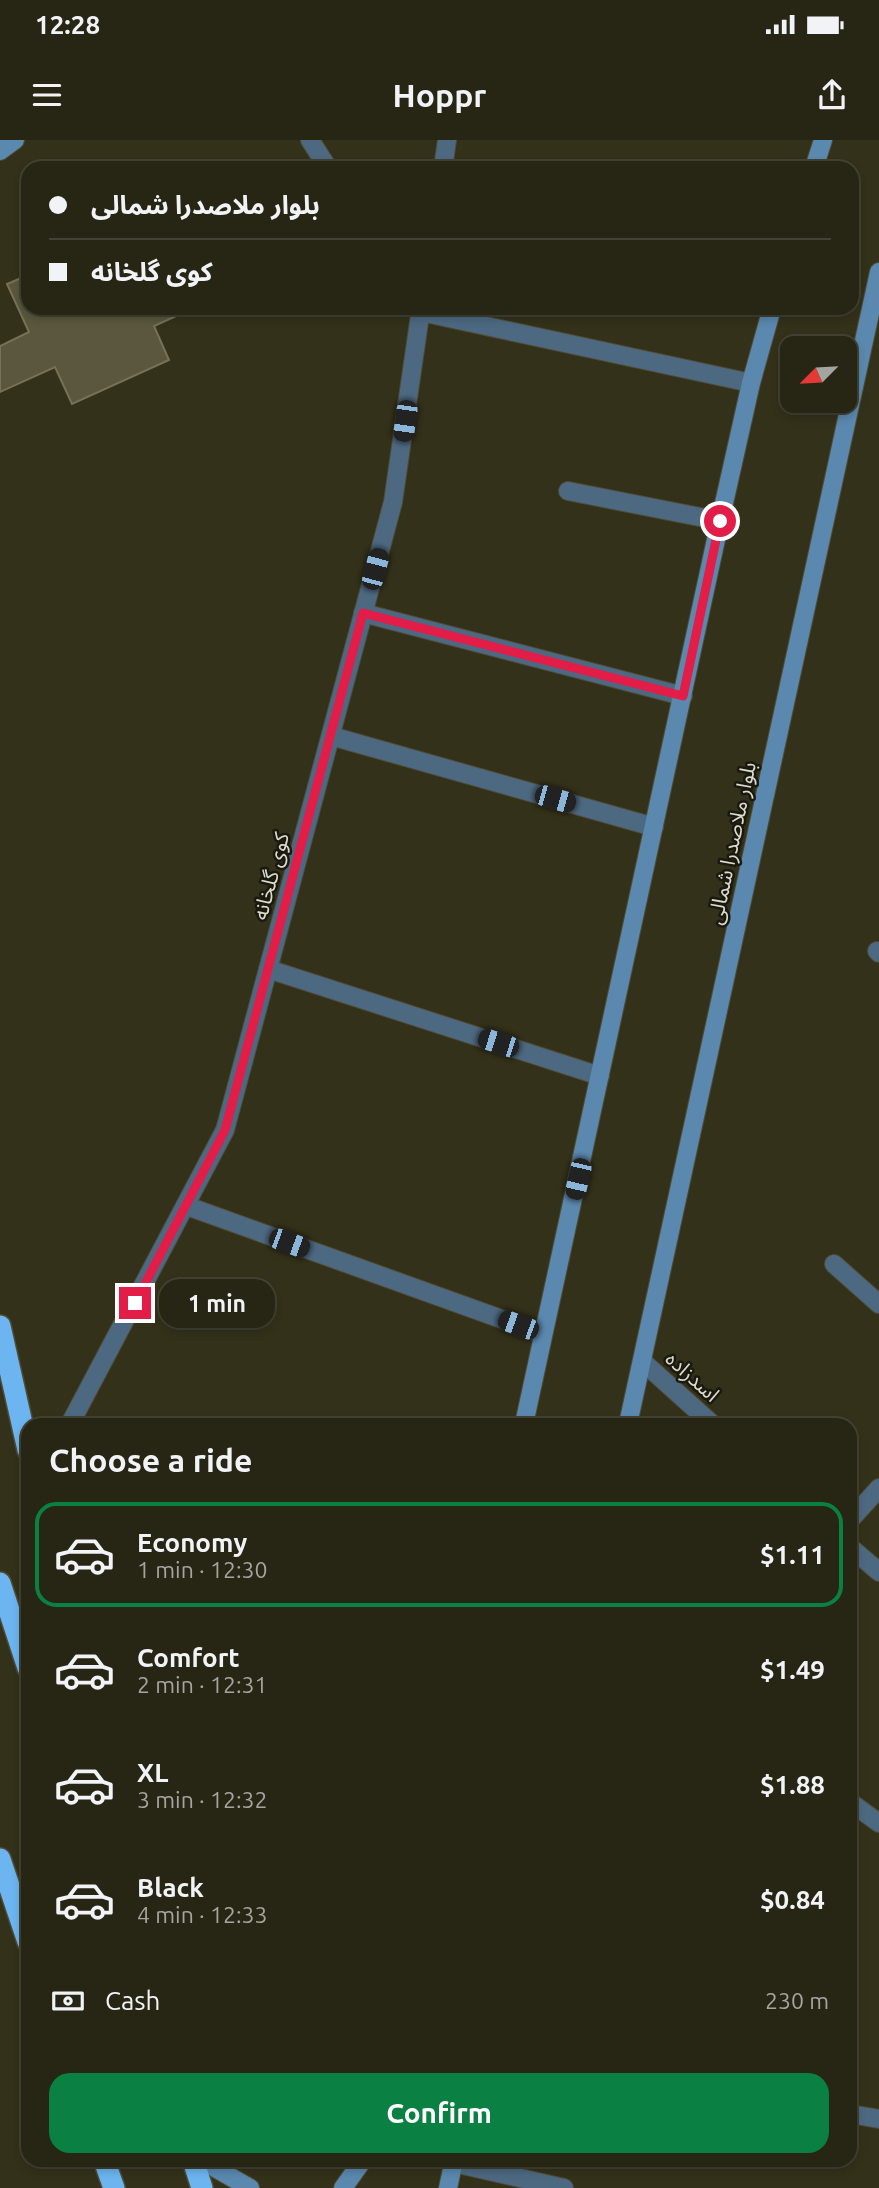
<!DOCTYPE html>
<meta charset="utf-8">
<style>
body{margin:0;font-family:Ubuntu,"Noto Sans Arabic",sans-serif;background:#333122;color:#f1f3f6;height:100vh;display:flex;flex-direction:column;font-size:26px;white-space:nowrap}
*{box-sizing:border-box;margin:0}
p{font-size:23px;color:#a4a5a0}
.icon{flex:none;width:38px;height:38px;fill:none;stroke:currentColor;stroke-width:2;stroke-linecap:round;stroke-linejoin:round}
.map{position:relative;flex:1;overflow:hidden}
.side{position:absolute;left:21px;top:1278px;width:836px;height:749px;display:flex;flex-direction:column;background:#272514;border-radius:21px;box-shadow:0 4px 10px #0003,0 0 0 2px #434234}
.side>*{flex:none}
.hud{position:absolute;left:21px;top:21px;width:838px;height:154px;border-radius:21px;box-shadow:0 4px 10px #0003,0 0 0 2px #434234;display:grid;align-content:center;height:154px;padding:0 28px;background:#272514}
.needle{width:46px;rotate:246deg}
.fabs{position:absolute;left:780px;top:196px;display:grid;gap:14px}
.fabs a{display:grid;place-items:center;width:77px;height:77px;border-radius:14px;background:#272514;box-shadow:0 4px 10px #0003,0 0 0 2px #434234;font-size:35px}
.end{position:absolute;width:32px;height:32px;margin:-16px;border:9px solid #e11d48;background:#fff;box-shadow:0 0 0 4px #fff}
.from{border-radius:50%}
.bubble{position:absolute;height:49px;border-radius:21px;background:#272514;box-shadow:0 4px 10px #0003,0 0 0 2px #434234;font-size:23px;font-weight:700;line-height:49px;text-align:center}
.car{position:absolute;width:21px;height:42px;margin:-21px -10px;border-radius:9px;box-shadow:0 0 5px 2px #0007;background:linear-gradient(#222 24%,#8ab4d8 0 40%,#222 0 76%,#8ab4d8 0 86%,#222 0)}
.hud b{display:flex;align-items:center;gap:24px;height:66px;font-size:26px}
.hud b+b{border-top:2px solid #434234}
.hud i{width:18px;height:18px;background:#f1f3f6}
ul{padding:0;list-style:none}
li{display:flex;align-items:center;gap:21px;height:105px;margin:0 14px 10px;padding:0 14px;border:4px solid transparent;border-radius:21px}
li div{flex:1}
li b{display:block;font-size:26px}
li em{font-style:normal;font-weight:700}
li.active{border-color:#0b8043}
li>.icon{width:63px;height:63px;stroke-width:1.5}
h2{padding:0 28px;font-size:32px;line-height:84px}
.pay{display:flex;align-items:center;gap:18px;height:77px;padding:0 28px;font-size:26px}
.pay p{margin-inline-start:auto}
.cta{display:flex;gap:14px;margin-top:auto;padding:14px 28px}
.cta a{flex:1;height:80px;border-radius:21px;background:#0b8043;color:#fff;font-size:28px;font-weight:700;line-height:80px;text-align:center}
.status{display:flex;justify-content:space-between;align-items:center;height:49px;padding:0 35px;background:#272514;direction:ltr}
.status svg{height:19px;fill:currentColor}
header{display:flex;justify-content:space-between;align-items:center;height:91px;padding:0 28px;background:#272514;font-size:32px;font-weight:700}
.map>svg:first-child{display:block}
.building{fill:#5a573e;stroke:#757259;stroke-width:2}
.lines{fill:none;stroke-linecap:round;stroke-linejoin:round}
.lane-casing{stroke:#4f4c36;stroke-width:20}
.street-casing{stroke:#4f4c36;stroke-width:20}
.secondary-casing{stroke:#4f4c36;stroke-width:20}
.highway-casing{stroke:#4f4c36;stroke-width:24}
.lane{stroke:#4d6981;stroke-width:18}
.street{stroke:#4d6981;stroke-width:18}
.secondary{stroke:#5a88ae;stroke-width:18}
.highway{stroke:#6cb5f0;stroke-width:21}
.route{stroke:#e11d48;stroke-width:9}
.labels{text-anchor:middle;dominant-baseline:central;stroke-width:5;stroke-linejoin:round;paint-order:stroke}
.street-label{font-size:21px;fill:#dcdacc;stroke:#1a190f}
</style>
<div class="status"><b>12:28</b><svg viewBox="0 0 49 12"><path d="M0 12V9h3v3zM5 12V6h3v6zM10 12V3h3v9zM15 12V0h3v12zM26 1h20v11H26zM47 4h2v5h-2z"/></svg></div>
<header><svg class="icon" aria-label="menu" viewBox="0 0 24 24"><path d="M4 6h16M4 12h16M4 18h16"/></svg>Hoppr<svg class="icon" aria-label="share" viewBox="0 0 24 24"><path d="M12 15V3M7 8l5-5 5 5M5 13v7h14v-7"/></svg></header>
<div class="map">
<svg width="879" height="2048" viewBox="0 0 879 2048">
<rect width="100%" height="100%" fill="#34311a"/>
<polygon class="building" points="28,135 28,168 194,168 154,186 169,220 72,264 55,227 0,252 0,206 29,192 7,144"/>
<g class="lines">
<defs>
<polyline id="lane" points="268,829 600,936"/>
<g id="street">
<polyline points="310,0 328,28"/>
<polyline points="443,28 447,0"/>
<polyline points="418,168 421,172 751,243"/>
<polyline points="568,351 720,381"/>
<polyline points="363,473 683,556"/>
<polyline points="331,596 654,687"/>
<polyline points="877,811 879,813"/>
<polyline points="187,1066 543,1194"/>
<polyline points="834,1124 879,1164"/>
<polyline points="643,1222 712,1284"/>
<polyline points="70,1284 225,990 393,362 421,168"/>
<polyline points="850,1380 879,1348"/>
<polyline points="850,1407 879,1432"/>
<polyline points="850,1662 879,1683"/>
<polyline points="850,1974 879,1979"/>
<polyline points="454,2023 564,2048"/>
</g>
<g id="secondary">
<polyline points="0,11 15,0"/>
<polyline points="814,28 823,0"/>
<polyline points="524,1284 720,381 751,243 772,168"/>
<polyline points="628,1284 879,132"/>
<polyline points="201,2020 250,2048"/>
<polyline points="343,2048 363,2020"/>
<polyline points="448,2048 454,2020"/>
</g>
<g id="highway">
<polyline points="0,1186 28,1310"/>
<polyline points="0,1443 28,1528"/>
<polyline points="0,1719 28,1802"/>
<polyline points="104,2020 114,2048"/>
<polyline points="193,2020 202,2048"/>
</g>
</defs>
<use href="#lane" class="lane-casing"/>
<use href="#street" class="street-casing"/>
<use href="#secondary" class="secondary-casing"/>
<use href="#highway" class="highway-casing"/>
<use href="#lane" class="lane"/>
<use href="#street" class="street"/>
<use href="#secondary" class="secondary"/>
<use href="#highway" class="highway"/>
</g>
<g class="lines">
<polyline class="route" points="135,1163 225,990 363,473 683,556 720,381"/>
</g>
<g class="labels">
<g class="street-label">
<text transform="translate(731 703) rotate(-78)">بلوار ملاصدرا شمالی</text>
<text transform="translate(270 736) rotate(-75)">کوی گلخانه</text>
<text transform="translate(693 1236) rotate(42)">اسدزاده</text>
</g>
</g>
</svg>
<div class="fabs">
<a><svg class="needle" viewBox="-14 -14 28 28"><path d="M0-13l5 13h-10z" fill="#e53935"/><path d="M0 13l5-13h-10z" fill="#a4a5a0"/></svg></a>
</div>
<i class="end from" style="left:720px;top:381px"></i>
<i class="end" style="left:135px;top:1163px"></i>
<div class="bubble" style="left:159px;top:1139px;width:116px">1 min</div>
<i class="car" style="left:405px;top:281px;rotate:188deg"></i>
<i class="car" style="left:375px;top:429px;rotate:15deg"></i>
<i class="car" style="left:555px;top:659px;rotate:106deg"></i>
<i class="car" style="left:498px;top:903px;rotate:288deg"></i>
<i class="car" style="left:578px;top:1039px;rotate:193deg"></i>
<i class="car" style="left:289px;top:1103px;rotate:110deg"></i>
<i class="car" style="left:518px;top:1185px;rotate:290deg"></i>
<div class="hud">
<b><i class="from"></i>بلوار ملاصدرا شمالی</b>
<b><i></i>کوی گلخانه</b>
</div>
<section class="side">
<h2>Choose a ride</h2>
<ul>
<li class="active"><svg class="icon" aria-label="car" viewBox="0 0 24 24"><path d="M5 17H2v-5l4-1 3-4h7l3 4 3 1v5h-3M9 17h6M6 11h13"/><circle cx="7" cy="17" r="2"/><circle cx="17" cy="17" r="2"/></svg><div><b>Economy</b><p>1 min · 12:30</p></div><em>$1.11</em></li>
<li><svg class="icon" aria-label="car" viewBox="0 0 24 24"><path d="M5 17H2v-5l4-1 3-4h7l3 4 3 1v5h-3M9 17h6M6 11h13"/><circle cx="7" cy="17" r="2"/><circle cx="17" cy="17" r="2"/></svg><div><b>Comfort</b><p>2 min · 12:31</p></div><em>$1.49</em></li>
<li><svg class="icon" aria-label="car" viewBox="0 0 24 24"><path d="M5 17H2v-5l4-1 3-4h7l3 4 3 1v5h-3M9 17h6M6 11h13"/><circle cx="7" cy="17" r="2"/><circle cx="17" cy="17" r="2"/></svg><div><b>XL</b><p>3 min · 12:32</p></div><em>$1.88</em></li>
<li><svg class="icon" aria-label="car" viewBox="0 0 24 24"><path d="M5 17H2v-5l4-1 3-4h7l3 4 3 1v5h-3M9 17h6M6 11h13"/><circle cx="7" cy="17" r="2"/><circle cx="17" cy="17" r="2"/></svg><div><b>Black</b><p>4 min · 12:33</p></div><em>$0.84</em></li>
</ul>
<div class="pay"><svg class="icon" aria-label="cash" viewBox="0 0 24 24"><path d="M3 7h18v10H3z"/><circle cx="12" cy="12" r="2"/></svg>Cash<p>230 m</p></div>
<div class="cta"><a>Confirm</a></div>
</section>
</div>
